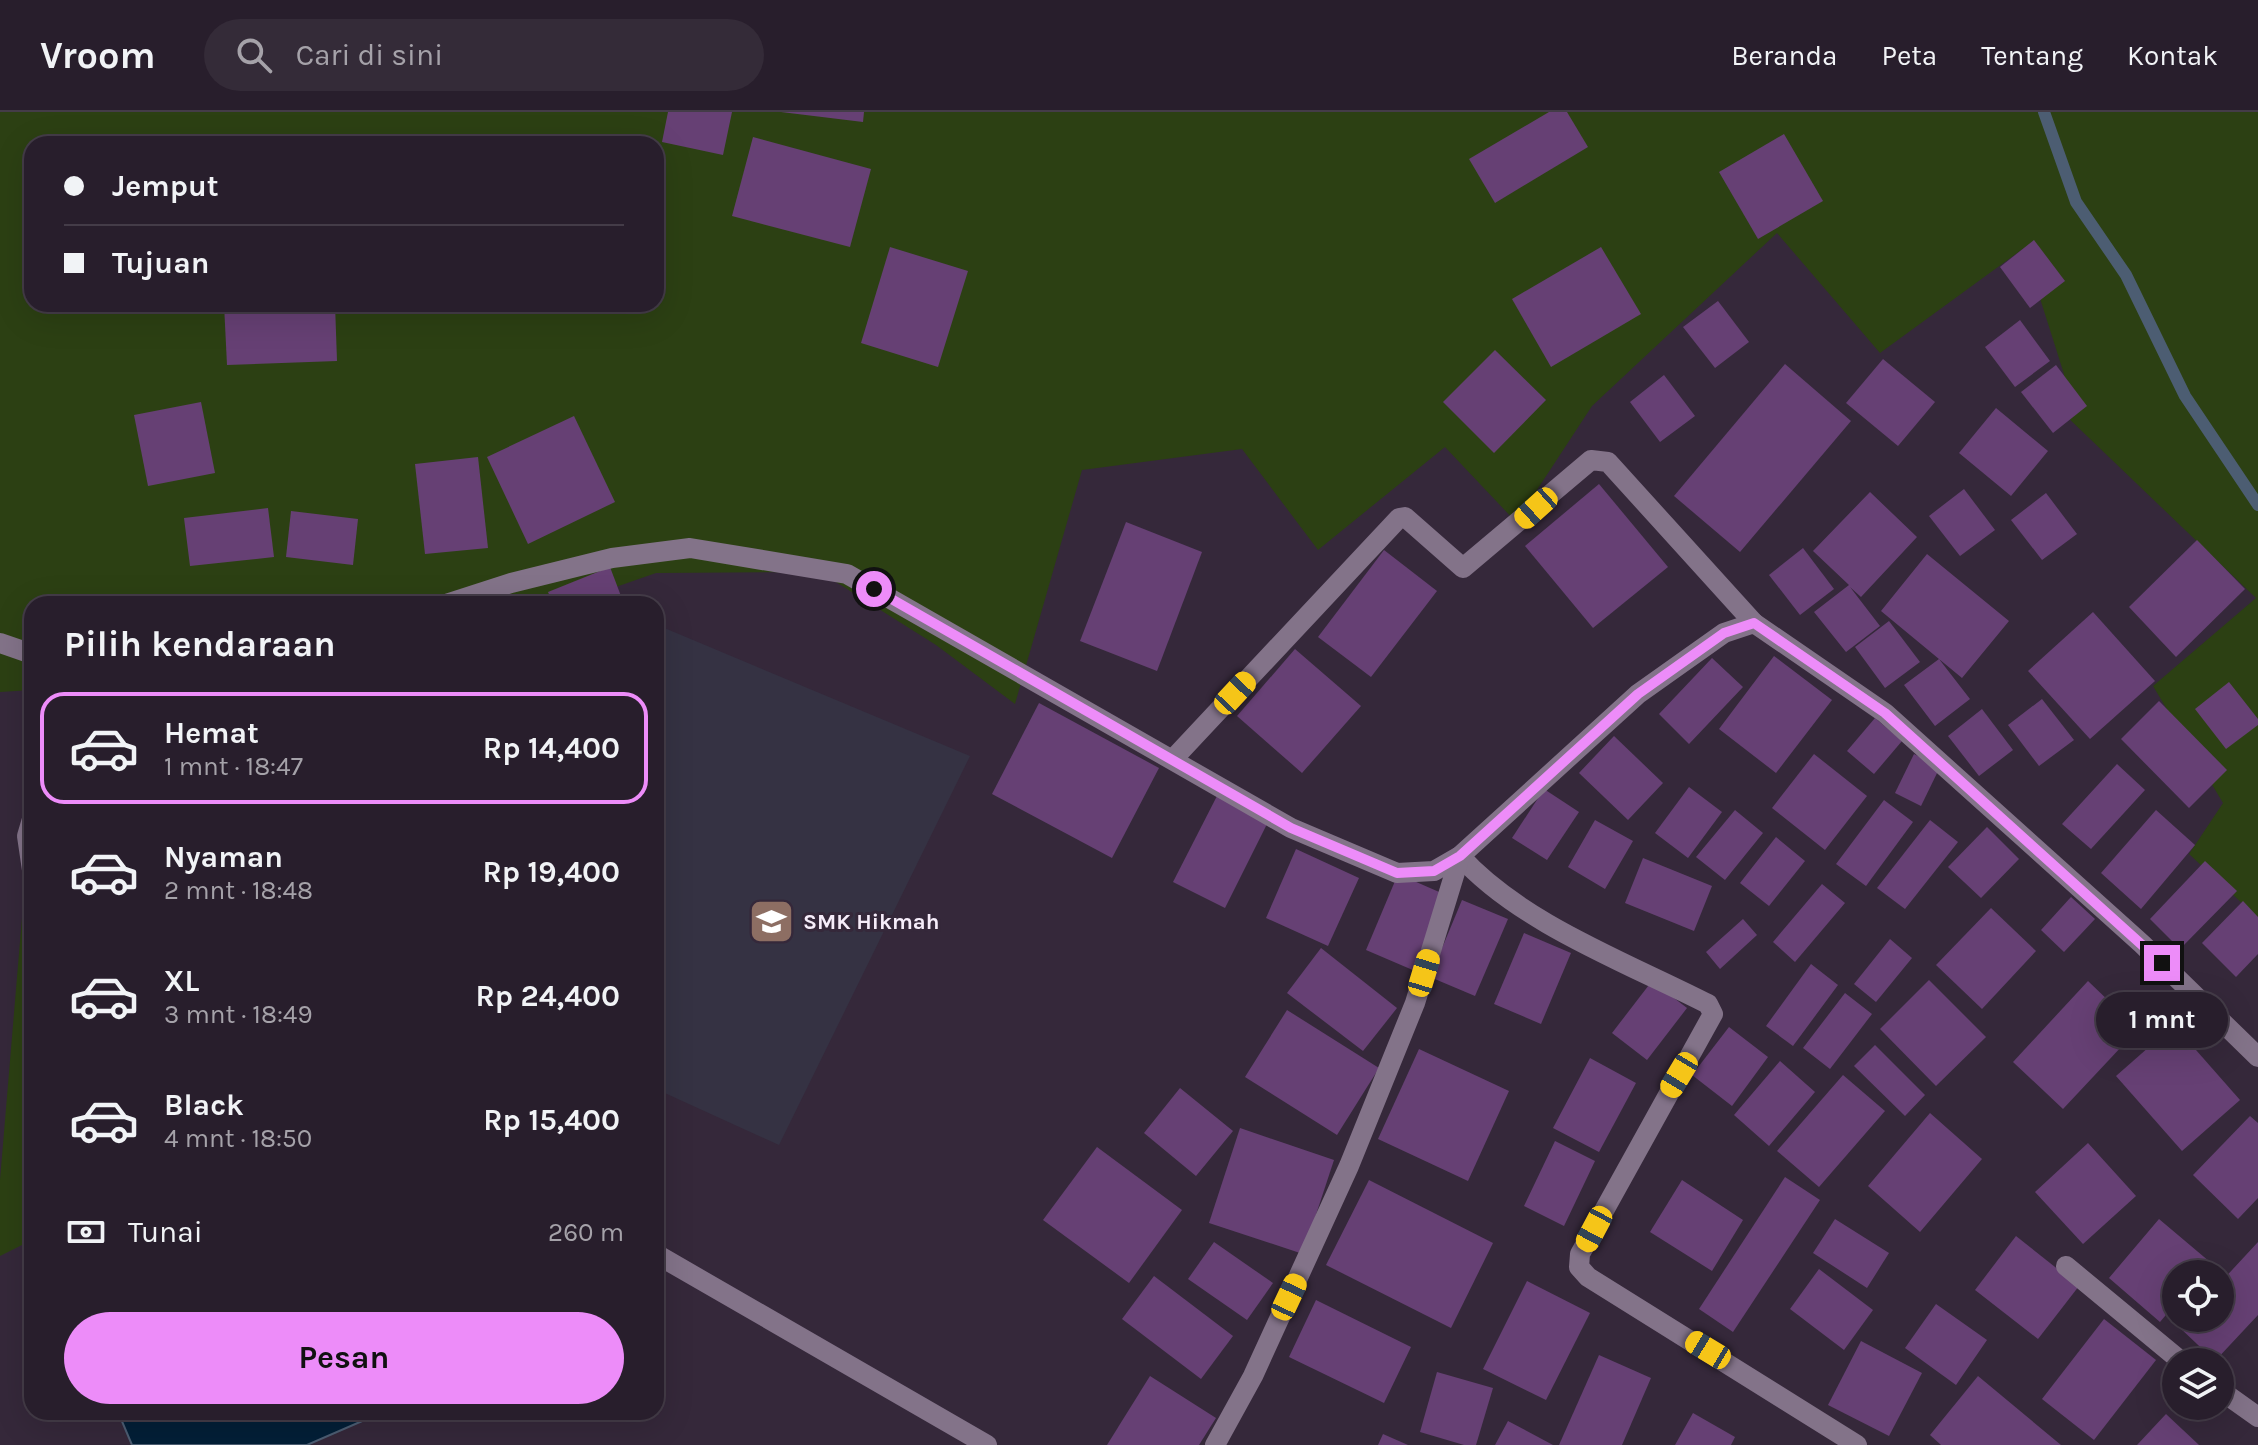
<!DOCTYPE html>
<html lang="id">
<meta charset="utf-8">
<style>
body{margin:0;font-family:Karla,sans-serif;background:#342b38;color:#f1f3f6;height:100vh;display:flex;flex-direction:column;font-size:30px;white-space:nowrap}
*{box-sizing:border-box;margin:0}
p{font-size:26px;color:#a5a2a9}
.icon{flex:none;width:44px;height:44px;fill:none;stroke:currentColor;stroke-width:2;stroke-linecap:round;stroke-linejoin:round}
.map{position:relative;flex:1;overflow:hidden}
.side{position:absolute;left:24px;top:484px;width:640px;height:824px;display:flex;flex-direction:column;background:#281e2c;border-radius:24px;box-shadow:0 8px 32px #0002,0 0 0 2px #443c48}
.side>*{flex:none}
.banner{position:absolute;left:24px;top:24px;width:640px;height:176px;border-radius:24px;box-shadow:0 8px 32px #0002,0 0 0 2px #443c48;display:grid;align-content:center;height:176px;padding:0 40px;background:#281e2c}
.controls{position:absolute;left:2162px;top:1148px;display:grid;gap:16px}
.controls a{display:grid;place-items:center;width:72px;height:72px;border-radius:50%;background:#281e2c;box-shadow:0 8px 32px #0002,0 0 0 2px #443c48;font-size:40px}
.end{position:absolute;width:36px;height:36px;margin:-18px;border:10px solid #ed8cf9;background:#111;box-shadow:0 0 0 4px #111}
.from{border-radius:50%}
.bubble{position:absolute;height:56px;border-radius:28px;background:#281e2c;box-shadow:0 8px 32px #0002,0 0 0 2px #443c48;font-size:26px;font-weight:700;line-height:56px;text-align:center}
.car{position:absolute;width:24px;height:48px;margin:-24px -12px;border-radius:10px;box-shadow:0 0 6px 2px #0007;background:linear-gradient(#f5c518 24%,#345 0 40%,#f5c518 0 76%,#345 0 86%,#f5c518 0)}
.banner b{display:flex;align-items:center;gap:28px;height:76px;font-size:30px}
.banner b+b{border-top:2px solid #443c48}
.banner i{width:20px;height:20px;background:#f1f3f6}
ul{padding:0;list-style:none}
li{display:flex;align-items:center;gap:24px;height:112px;margin:0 16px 12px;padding:0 24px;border:4px solid transparent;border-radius:24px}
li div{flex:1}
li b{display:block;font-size:30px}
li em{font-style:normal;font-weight:700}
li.current{border-color:#ed8cf9}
li>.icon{width:72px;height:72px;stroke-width:1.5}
h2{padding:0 40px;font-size:36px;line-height:96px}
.pay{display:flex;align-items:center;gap:20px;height:88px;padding:0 40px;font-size:30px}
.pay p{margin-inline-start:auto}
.cta{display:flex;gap:16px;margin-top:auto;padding:16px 40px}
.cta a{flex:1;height:92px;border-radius:48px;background:#ed8cf9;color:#111;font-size:32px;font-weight:700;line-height:92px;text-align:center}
header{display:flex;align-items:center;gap:48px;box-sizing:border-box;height:112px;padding:0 40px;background:#281e2c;border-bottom:2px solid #443c48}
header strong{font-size:38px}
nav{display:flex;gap:44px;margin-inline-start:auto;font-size:28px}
.search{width:560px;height:72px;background:#342b38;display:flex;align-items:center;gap:20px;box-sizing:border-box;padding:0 28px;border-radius:44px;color:#a5a2a9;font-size:30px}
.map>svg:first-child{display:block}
.education{fill:#353243}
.green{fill:#2c4013;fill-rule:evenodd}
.water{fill:#031f37;stroke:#4c5d72;stroke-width:2}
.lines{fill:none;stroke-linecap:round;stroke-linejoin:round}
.stream{stroke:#4c5d72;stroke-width:12}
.building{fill:#664074}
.minor{stroke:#837389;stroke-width:20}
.route{stroke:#ed8cf9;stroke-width:10}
.labels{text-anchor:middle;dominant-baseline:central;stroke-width:6;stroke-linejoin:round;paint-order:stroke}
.poi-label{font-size:22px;font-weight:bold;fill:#f6edfa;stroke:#35283a;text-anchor:start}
</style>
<header>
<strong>Vroom</strong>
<div class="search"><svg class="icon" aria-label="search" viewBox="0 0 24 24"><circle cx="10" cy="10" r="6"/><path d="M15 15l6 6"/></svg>Cari di sini</div>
<nav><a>Beranda</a><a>Peta</a><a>Tentang</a><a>Kontak</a></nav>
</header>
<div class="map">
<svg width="2258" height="1333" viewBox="0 0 2258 1333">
<rect width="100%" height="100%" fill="#35283a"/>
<polygon class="education" points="662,515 970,644 779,1033 656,977 656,527"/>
<g class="green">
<path d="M0,0h2258v806l-69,-64 34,-51 -70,-117 103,-88 -193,-185 1,-39 -40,-126 -144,105 -103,-120 -185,173 -76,116 -71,-75 -127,103 -76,-101 -160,21 -67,234 -79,-59 -116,-73 -164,1 -89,31h-535v86l-32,2zM32,32h624v160h-624z"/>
<polygon points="32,762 32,1128 0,1144 0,1068 25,770"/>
</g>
<polygon class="water" points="118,1300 383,1300 307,1333 132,1333"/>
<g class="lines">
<polyline class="stream" points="2044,0 2076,90 2126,163 2185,284 2258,393"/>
</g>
<g class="building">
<polygon points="668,0 732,0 723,43 662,30"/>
<polygon points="781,0 864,0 863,10"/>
<polygon points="1549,0 1567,0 1588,35 1495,91 1469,47"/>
<polygon points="1784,22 1823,89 1758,127 1719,60"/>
<polygon points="753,25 871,57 850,135 732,104"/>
<polygon points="2034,128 2065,169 2030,196 2000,155"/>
<polygon points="890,135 968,159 938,255 861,231"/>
<polygon points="1601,135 1641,202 1551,255 1512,187"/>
<polygon points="1718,189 1749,230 1715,256 1683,215"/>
<polygon points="224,192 335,192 337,249 227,253"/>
<polygon points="2020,208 2050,249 2015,275 1985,235"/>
<polygon points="1495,238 1546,288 1494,341 1443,290"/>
<polygon points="1883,247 1935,290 1898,334 1846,291"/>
<polygon points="1785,252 1851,309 1740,440 1674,384"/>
<polygon points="2056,253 2087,294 2053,321 2021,280"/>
<polygon points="1664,263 1695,304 1660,330 1630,290"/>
<polygon points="201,290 215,361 148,374 134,303"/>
<polygon points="1996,296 2048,339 2011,384 1959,341"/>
<polygon points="574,304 615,390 528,432 487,345"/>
<polygon points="478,345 488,436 425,442 415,352"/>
<polygon points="1599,372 1668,455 1593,516 1525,434"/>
<polygon points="1964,377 1995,418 1960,444 1929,404"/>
<polygon points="1870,380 1917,425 1861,485 1850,475 1880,514 1846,540 1814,500 1849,473 1813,439"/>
<polygon points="2046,381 2077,422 2042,448 2011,408"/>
<polygon points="268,396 274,445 190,454 184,406"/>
<polygon points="291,399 358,407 353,453 286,445"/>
<polygon points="1126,410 1202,440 1157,559 1080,529"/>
<polygon points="2197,428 2245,477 2176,545 2129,495"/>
<polygon points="1803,436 1834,477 1800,503 1769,463"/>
<polygon points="1384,438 1437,479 1371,565 1318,525"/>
<polygon points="1927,442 2009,509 1962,566 1939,547 1970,587 1935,614 1904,573 1939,547 1881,499"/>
<polygon points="610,455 624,492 553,492 548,480"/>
<polygon points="2093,500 2155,569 2090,627 2028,559"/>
<polygon points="1889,509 1920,550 1885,576 1855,535"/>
<polygon points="1295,537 1361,594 1302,661 1237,604"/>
<polygon points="1774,544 1832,588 1776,661 1719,617"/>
<polygon points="1712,546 1743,575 1689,632 1659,602"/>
<polygon points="2229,570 2258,607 2258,613 2226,637 2195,597"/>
<polygon points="2042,587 2074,628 2039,654 2008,613"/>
<polygon points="2159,589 2227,658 2189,696 2121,627"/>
<polygon points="1039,591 1159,656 1112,746 992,682"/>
<polygon points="1982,597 2013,638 1979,664 1948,624"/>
<polygon points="1875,606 1902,629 1874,662 1847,639"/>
<polygon points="1614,624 1663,671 1628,708 1579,661"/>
<polygon points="1814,642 1867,684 1825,738 1772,696"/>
<polygon points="1914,642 1940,655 1921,694 1895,681"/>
<polygon points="2117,652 2145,678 2091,737 2062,712"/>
<polygon points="1689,675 1722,700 1688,746 1655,721"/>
<polygon points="1544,677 1579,700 1547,748 1512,726"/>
<polygon points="1217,684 1268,710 1225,796 1173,770"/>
<polygon points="1884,688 1913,710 1866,774 1836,752"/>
<polygon points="1735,698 1763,721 1725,768 1696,745"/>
<polygon points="2156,698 2195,733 2141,797 2101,761"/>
<polygon points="1595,708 1633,729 1605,777 1568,755"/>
<polygon points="1930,708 1958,730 1905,797 1877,776"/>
<polygon points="1987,715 2019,747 1981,786 1948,755"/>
<polygon points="1776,725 1805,749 1769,794 1740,771"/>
<polygon points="1296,737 1359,766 1328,834 1266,806"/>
<polygon points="1643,746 1712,774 1694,819 1625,791"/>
<polygon points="2205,749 2237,779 2180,837 2150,807"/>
<polygon points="1398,762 1446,783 1415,859 1366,838"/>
<polygon points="1822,772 1845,791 1795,850 1773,830"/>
<polygon points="2071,785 2095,807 2064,840 2041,818"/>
<polygon points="1462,788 1508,807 1475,884 1430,865"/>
<polygon points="2243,789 2258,805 2258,842 2236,865 2202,831"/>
<polygon points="1991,796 2036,839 1982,897 1936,853"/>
<polygon points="1743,807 1757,823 1720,857 1706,840"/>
<polygon points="1524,821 1571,841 1541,912 1494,892"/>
<polygon points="1890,827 1912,846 1876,890 1854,872"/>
<polygon points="1321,836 1397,896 1363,939 1287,881"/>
<polygon points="1811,852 1838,873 1793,934 1766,914"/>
<polygon points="1929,868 1986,925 1936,974 1880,917"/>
<polygon points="1652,869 1687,896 1647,948 1612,921"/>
<polygon points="2088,869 2138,917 2063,997 2013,950"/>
<polygon points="1845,881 1872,902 1830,957 1803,936"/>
<polygon points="1287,898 1379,956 1337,1023 1245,965"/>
<polygon points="2174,913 2240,988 2182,1039 2116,964"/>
<polygon points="1729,915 1768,945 1732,994 1692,963"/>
<polygon points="1875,933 1925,983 1905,1004 1854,954"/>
<polygon points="1419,937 1509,979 1468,1069 1378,1027"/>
<polygon points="1590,946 1636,971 1599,1040 1553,1016"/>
<polygon points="1780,949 1815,980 1769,1034 1734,1003"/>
<polygon points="1843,963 1885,999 1819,1075 1777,1039"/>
<polygon points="1180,976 1233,1019 1196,1064 1144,1021"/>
<polygon points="1930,1001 1982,1047 1920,1120 1868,1074"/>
<polygon points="2250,1004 2258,1011 2258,1086 2238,1107 2193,1063"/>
<polygon points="1240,1016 1334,1048 1303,1142 1209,1111"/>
<polygon points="1555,1029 1595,1049 1564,1114 1524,1094"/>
<polygon points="2088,1031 2136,1084 2083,1132 2035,1080"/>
<polygon points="1097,1035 1182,1098 1129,1171 1043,1108"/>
<polygon points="1785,1065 1820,1088 1733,1220 1699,1197"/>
<polygon points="1369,1068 1493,1131 1451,1216 1326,1153"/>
<polygon points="1682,1068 1743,1108 1712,1159 1650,1120"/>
<polygon points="1835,1107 1889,1141 1867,1176 1813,1141"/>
<polygon points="2159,1107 2210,1150 2200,1162 2176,1162 2176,1191 2160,1210 2109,1166"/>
<polygon points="2016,1124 2079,1174 2038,1227 1975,1178"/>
<polygon points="1214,1130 1273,1171 1247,1208 1188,1167"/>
<polygon points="2258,1130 2258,1203 2215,1249 2179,1215 2187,1206 2220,1206 2220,1171"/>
<polygon points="1819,1157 1873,1198 1844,1238 1790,1197"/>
<polygon points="1154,1164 1233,1224 1201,1267 1122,1207"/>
<polygon points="1527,1169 1590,1201 1546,1288 1483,1257"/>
<polygon points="1316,1188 1411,1235 1384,1291 1289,1245"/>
<polygon points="1936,1192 1987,1228 1956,1273 1905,1236"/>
<polygon points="2104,1207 2156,1248 2094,1328 2042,1287"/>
<polygon points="1861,1229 1922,1261 1889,1324 1828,1293"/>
<polygon points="1599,1243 1651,1266 1622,1333 1559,1333"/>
<polygon points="1437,1260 1493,1276 1476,1333 1464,1333 1420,1320"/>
<polygon points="1150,1264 1216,1306 1199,1333 1107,1333"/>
<polygon points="1978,1264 2061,1333 1941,1333 1930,1323"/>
<polygon points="1693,1301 1735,1325 1731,1333 1675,1333"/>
<polygon points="2166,1302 2199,1333 2137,1333"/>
<polygon points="1508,1309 1553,1333 1495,1333"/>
<polygon points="1383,1322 1408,1333 1378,1333"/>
</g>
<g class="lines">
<g class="minor">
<polyline points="446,492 511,471 612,446 690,436 847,462 1291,716 1397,761 1434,759 1460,744 1638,582 1724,521 1754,511 1885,601 2142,832 2258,945"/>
<polyline points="0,531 32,542"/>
<polyline points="1174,646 1399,406 1405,405 1463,456 1591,348 1608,350 1754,511"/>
<polyline points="32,707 27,724 32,758"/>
<path d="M1460,744c60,67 168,107 248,148l5,10 -133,240 -1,13 9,10 269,168"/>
<polyline points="656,1142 987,1333"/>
<polyline points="2066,1154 2182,1250"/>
<polyline points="2220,1278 2258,1305"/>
<polyline points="1215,1333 1253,1264 1349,1054 1415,891 1460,744"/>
</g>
</g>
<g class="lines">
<polyline class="route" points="874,477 1291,716 1397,761 1434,759 1460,744 1638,582 1724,521 1754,511 1885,601 2162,851"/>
</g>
<defs>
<symbol id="school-square" viewBox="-11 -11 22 22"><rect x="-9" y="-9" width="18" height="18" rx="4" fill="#8d6e63" stroke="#35283a"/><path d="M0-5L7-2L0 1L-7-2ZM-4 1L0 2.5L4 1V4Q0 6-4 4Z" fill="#fff"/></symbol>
</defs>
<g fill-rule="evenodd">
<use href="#school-square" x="746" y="784" width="51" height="51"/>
</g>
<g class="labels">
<g class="poi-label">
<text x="803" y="810">SMK Hikmah</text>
</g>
</g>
</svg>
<div class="controls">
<a><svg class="icon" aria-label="locate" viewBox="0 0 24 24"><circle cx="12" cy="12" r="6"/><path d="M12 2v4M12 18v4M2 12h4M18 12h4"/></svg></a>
<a><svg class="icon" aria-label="layers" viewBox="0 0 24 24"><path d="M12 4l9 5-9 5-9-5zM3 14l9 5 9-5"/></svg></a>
</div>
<i class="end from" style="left:874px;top:477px"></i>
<i class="end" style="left:2162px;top:851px"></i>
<div class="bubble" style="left:2096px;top:880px;width:132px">1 mnt</div>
<i class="car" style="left:1536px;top:396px;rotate:228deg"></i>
<i class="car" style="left:1235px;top:581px;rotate:43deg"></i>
<i class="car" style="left:1424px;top:861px;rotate:17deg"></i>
<i class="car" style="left:1679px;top:963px;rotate:211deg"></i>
<i class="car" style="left:1594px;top:1117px;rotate:208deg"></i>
<i class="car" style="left:1289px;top:1185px;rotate:25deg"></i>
<i class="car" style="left:1708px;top:1238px;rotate:301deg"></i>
<div class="banner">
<b><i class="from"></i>Jemput</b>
<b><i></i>Tujuan</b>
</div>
<section class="side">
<h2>Pilih kendaraan</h2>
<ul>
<li class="current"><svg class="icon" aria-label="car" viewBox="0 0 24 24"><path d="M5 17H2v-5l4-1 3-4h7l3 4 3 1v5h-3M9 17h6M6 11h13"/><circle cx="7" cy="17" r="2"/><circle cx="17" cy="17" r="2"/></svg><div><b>Hemat</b><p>1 mnt · 18:47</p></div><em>Rp 14,400</em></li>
<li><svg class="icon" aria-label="car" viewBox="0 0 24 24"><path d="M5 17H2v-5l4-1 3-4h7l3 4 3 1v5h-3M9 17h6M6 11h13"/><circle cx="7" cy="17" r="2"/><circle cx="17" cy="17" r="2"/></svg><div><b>Nyaman</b><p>2 mnt · 18:48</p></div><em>Rp 19,400</em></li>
<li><svg class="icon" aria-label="car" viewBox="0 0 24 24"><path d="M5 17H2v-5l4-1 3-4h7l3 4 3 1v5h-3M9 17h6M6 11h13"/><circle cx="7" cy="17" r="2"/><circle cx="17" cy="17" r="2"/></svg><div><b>XL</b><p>3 mnt · 18:49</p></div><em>Rp 24,400</em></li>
<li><svg class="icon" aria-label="car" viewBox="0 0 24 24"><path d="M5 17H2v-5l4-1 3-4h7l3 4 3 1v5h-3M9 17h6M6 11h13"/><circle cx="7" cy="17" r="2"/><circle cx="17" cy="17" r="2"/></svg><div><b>Black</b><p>4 mnt · 18:50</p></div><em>Rp 15,400</em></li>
</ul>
<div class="pay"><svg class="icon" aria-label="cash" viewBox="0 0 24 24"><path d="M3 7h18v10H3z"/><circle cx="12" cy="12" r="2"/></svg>Tunai<p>260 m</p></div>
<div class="cta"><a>Pesan</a></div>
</section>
</div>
